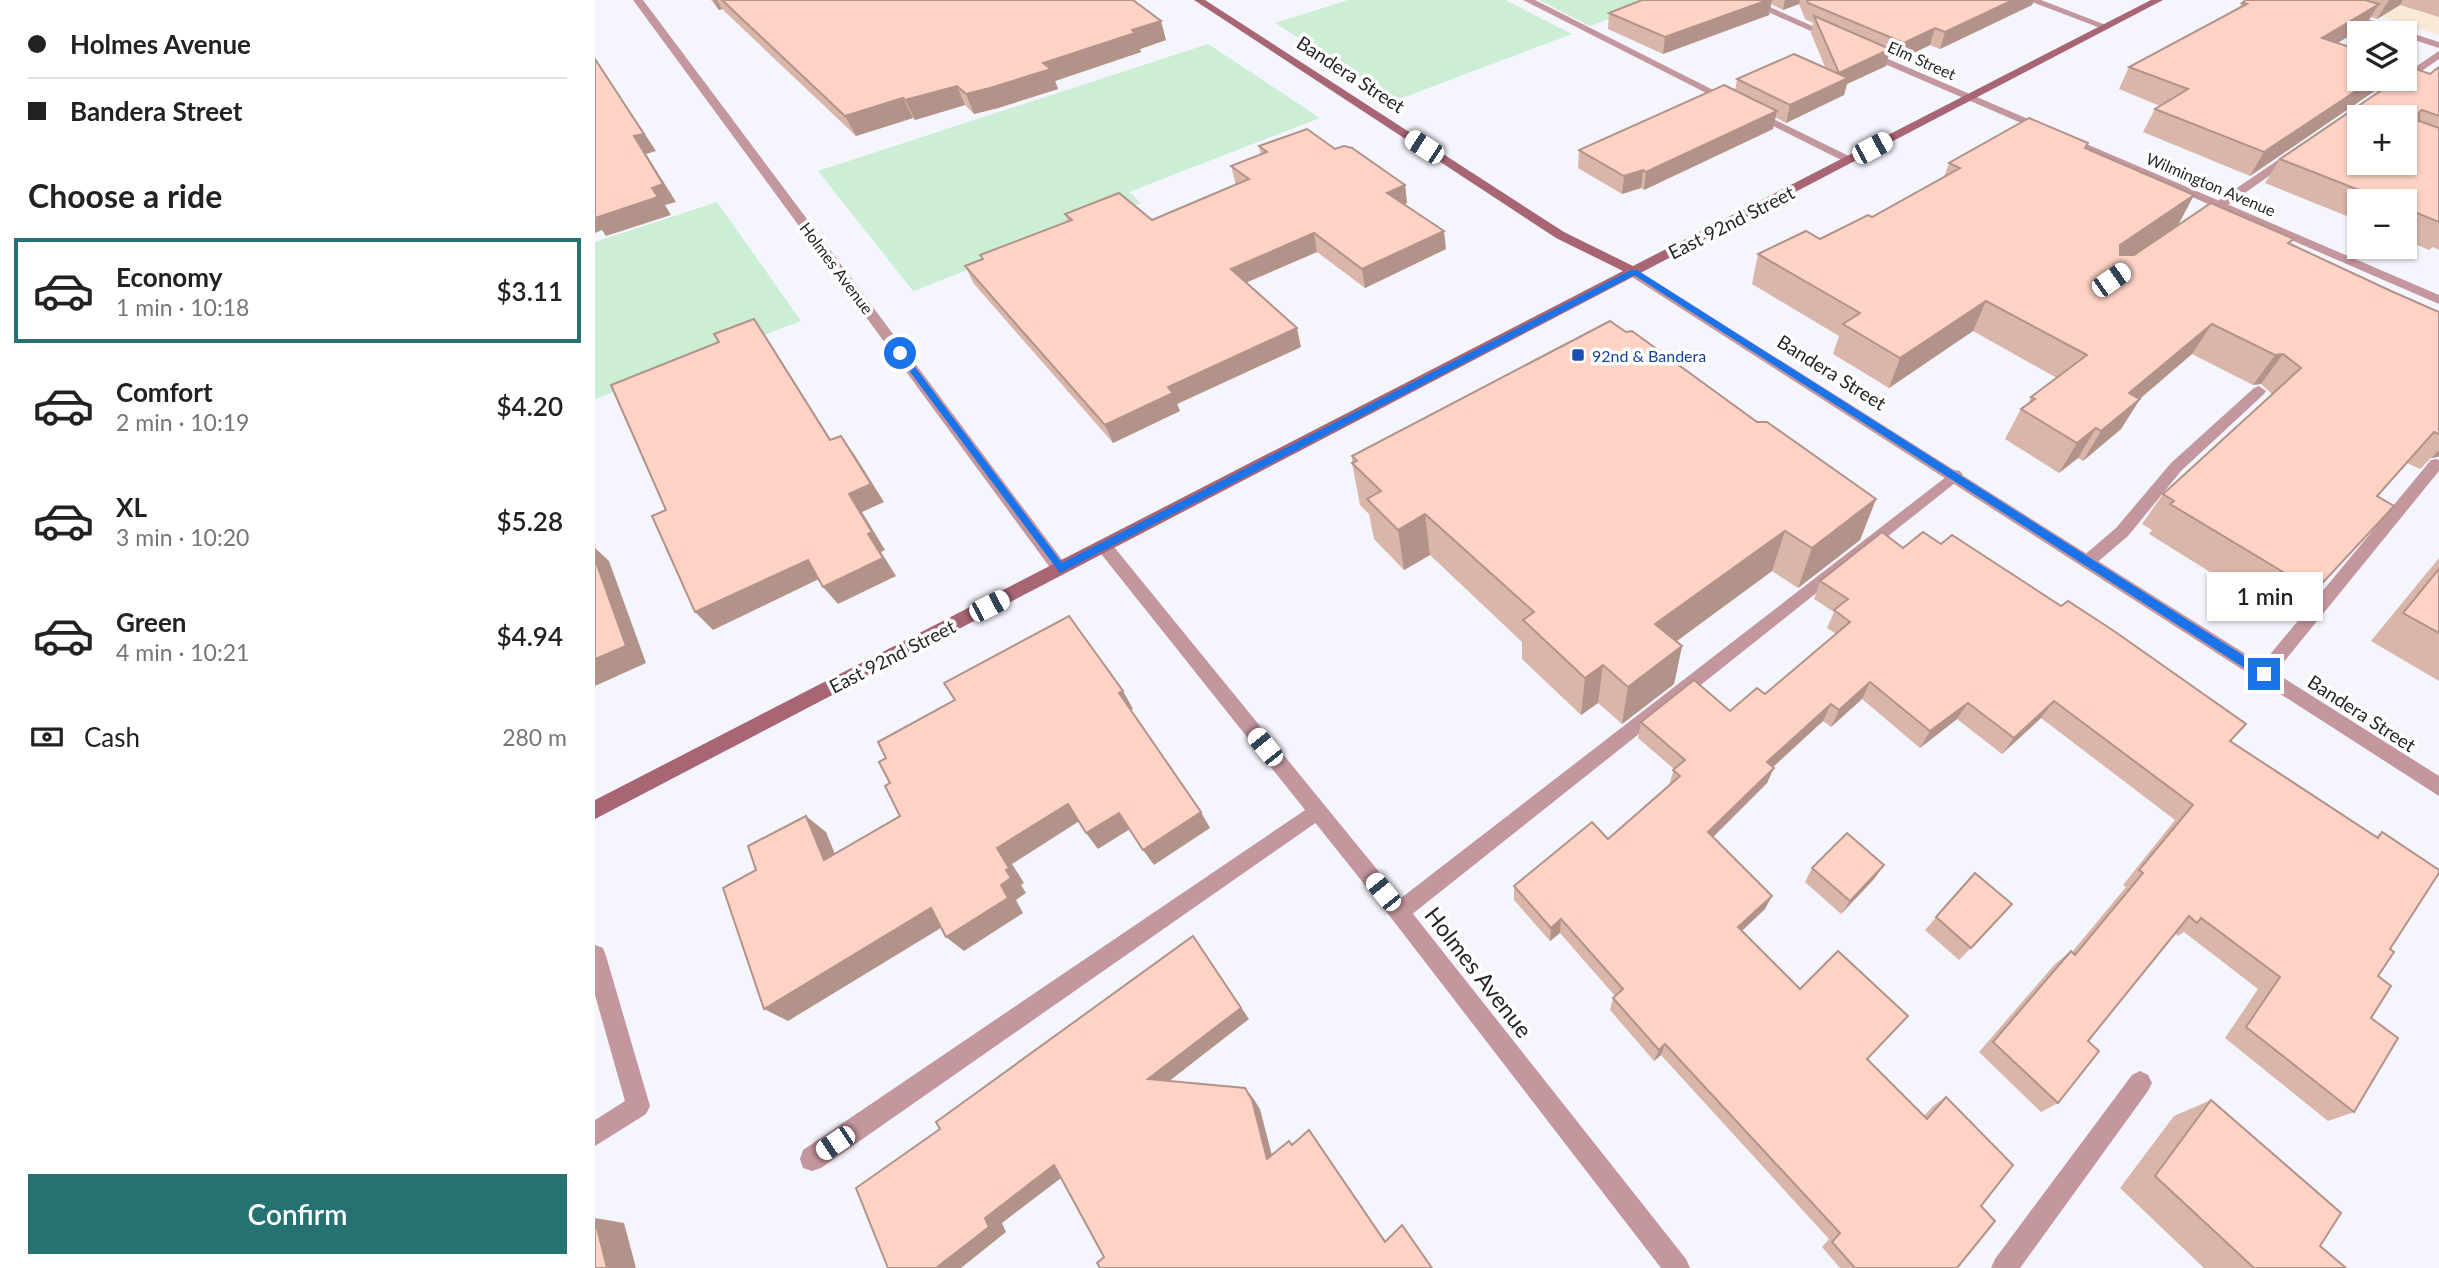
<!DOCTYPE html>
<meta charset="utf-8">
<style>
body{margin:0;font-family:Lato,sans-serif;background:#f2f2f2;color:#222;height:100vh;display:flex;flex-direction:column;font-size:26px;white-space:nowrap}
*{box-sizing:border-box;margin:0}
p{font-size:23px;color:#767676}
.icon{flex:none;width:38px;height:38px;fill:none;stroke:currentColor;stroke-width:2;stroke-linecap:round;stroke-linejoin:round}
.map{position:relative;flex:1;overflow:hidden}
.panel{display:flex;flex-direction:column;background:#fff;width:595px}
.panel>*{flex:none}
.top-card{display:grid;align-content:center;height:154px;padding:0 28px;background:#fff}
.tools{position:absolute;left:1752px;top:21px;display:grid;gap:14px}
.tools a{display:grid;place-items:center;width:70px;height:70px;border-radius:0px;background:#fff;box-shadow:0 2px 5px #0004;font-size:35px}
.end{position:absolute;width:32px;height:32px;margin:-16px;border:9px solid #1a73e8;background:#fff;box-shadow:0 0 0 4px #fff}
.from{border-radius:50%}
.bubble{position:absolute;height:49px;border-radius:0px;background:#fff;box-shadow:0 2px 5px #0004;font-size:23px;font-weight:600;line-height:49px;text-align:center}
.car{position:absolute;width:21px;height:42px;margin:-21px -10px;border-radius:9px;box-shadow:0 0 5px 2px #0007;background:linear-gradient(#fff 24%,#345 0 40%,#fff 0 76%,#345 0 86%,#fff 0)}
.top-card b{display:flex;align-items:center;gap:24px;height:66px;font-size:26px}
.top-card b+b{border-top:2px solid #e0e0e0}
.top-card i{width:18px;height:18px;background:#222}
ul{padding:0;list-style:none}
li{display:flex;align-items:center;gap:21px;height:105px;margin:0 14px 10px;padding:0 14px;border:4px solid transparent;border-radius:0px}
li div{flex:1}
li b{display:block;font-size:26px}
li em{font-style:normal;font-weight:600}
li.selected{border-color:#267172}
li>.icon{width:63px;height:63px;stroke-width:1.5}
h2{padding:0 28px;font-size:32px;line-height:84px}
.pay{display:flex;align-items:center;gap:18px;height:77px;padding:0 28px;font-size:26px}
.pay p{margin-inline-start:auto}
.button{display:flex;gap:14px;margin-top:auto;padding:14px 28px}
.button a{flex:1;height:80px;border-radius:0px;background:#267172;color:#fff;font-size:28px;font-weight:600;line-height:80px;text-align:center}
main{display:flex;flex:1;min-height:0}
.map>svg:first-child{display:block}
.education{fill:#f8ead7}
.green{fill:#cbeed5}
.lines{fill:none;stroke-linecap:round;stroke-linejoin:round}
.lane{fill:#c4969e;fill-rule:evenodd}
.street{fill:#c4969e;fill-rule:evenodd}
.secondary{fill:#a86674;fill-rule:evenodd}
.wall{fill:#dab5a9}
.shaded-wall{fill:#b2938a}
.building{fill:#fed2c5;stroke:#b2938a;stroke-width:2;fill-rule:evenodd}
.route{fill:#1a73e8}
.transit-dot{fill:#1a4fb4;stroke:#fff;stroke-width:2.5}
.labels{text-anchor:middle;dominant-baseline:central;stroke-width:7;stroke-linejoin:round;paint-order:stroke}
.far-street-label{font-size:16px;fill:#262629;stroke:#fff}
.far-transit-label{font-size:16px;fill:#164399;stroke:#fff;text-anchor:start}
.street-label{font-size:19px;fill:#262629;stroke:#fff}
.near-street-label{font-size:23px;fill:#262629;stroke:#fff}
</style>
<main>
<section class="panel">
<div class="top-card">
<b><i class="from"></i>Holmes Avenue</b>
<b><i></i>Bandera Street</b>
</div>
<h2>Choose a ride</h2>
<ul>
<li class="selected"><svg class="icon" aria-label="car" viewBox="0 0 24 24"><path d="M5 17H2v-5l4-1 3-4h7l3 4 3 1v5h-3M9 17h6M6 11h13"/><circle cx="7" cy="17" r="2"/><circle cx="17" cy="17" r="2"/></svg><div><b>Economy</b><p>1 min · 10:18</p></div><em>$3.11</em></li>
<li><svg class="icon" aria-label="car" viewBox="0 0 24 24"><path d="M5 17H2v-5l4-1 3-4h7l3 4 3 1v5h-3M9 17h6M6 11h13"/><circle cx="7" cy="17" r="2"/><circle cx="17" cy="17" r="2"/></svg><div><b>Comfort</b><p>2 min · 10:19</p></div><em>$4.20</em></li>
<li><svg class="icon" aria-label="car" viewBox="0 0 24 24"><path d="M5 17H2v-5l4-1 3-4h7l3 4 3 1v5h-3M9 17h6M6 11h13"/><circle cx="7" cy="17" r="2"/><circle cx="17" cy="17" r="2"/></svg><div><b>XL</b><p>3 min · 10:20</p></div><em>$5.28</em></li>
<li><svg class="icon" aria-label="car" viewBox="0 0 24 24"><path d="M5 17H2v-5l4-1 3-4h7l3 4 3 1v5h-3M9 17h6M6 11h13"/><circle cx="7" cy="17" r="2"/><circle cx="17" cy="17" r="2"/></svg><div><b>Green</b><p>4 min · 10:21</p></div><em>$4.94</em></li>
</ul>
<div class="pay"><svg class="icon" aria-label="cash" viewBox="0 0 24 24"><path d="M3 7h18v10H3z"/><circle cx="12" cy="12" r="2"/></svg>Cash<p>280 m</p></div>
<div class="button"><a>Confirm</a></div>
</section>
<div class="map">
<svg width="1844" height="1268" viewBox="0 0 1844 1268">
<rect width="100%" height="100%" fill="#f5f5fd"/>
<polygon class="education" points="1735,0 1844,0 1844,35"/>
<g class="green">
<polygon points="753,0 910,0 977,34 802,100 680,23"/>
<polygon points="944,0 1064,0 995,26"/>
<polygon points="613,44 725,118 534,192 546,203 318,291 223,171"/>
<polygon points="122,202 206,321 0,399 0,242"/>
</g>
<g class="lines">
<g class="lane">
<polygon points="928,0 940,0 1140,101 1131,103"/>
<polygon points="1432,0 1446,0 1516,27 1508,29"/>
<polygon points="1844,51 1844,59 1814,80 1806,80 1810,79 1810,74"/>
<polygon points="1160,110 1258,158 1260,160 1250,162 1156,115 1156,111"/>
<polygon points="1695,152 1705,154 1613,219 1605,219 1605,213"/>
<polygon points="1664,386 1671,391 1669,394 1586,471 1533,536 1499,565 1487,565 1485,561 1487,557 1521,528 1576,463 1659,388"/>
<polygon points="1841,459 1844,460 1844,471 1675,679 1663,679 1660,674 1663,669 1836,460"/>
<polygon points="1360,470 1365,471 1368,475 1365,479 811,919 804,922 797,919 793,912 797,905"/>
<polygon points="722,802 729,805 732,811 729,817 226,1168 217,1171 208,1168 205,1159 208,1150"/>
<polygon points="0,945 8,948 11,956 55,1106 51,1114 0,1146 0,1120 30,1101 0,995"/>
<polygon points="1545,1071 1553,1075 1557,1083 1553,1091 1425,1268 1396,1268 1400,1259 1537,1075"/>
</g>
<g class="street">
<polygon points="38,0 48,0 471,565 473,569 471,573 459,573"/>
<polygon points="1146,0 1159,0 1242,37 1234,39"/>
<polygon points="1699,0 1713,0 1844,42 1844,48 1810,37 1810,33 1799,33"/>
<polygon points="1272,50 1844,295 1844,304 1269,55 1267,53"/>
<polygon points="1039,268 1844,776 1844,796 1034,275 1034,269"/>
<polygon points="509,540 515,542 811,905 1091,1259 1095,1268 1066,1268 797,919 503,550 501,546 503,542"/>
</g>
<polygon class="secondary" points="599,0 610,0 969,232 1038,266 1556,0 1568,0 0,819 0,800 1028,271 961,238"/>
</g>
<g class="wall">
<polygon points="116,0 538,0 571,40 545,49 546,52 460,81 463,89 403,108 379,114 370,105 320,120 318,118 261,136 127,9 124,10"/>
<polygon points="1047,0 1439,0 1437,5 1345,49 1335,45 1304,60 1294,55 1291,66 1252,84 1249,95 1191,123 1180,117 1178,129 1049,190 1046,188 1027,194 983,168 984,150 1140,91 1142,79 1230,67 1216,33 1218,23 1210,19 1204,4 1188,10 1176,4 1174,15 1068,54 1013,29 1014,13"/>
<polygon points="1651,0 1844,0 1844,17 1805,5 1782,19 1776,17 1770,26 1742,43 1787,86 1655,176 1548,132 1560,109 1565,106 1524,89 1534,67 1643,9 1647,3"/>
<polygon points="1844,67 1844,250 1838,247 1834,250 1810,240 1810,201 1764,201 1764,221 1670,183 1685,159 1835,74"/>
<polygon points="664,146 740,149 810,185 812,203 809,204 851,249 770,288 722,252 651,283 706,347 582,404 585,411 518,443 379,284 370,266 387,260 385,255 473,222 470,214 557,220 641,185 636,166 666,155"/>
<polygon points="1490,148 1599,195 1583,225 1695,245 1796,291 1844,312 1844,456 1836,458 1825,469 1812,463 1782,496 1720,591 1692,620 1554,534 1557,530 1547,524 1568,494 1677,394 1666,384 1658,385 1597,354 1545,399 1526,429 1488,461 1483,458 1464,473 1410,439 1426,409 1433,404 1436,397 1462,378 1378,331 1294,388 1238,354 1244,336 1157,284 1163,254 1225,239 1277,217 1349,177 1354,163"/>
<polygon points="1162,422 1281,499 1265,540 1203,588 1177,571 1082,641 1087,646 1079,684 1027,724 1003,703 986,715 927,659 927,642 835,555 809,570 779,539 774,514 765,505 757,463 757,456"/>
<polygon points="1308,548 1635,741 1781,836 1787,832 1795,949 1783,976 1759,1112 1733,1121 1630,1038 1663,989 1589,932 1583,936 1580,933 1493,1041 1463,1103 1446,1112 1384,1052 1460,964 1476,951 1477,952 1531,887 1528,885 1580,820 1446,718 1407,754 1362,719 1325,748 1267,699 1236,727 1228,721 1178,767 1172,783 1118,837 1170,909 1147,931 1329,1116 1338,1106 1351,1097 1386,1206 1362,1268 1245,1268 1227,1247 1234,1239 1066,1055 1059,1061 1015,1010 1018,998 1020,996 965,933 955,941 919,900 919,886 1013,839 1074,785 1079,769 1043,738 1046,722 1135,711 1170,694 1241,634 1232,628 1239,612 1219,599 1225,581"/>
<polygon points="1844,558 1844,681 1776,641"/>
<polygon points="1289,865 1279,879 1246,914 1210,882 1217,868"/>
<polygon points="1380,873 1376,948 1364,960 1330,930"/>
<polygon points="1616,1100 1725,1246 1751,1268 1609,1268 1525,1188 1579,1116"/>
</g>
<g class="shaded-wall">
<polygon points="118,0 122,0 127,9 124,10"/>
<polygon points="1173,0 1177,0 1174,15 1068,54 1070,37"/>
<polygon points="1190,0 1205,0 1204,4 1188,10"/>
<polygon points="1418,0 1439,0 1437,5 1345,49 1350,32"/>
<polygon points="1794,0 1808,0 1805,5 1782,19"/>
<polygon points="1784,4 1770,26 1714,61 1727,38"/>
<polygon points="566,21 571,40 545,49 546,52 460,81 463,89 403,108 379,114 371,94 448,63 537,30"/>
<polygon points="1340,28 1335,45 1304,60 1309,43"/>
<polygon points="1295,49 1291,66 1252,84 1249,95 1191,123 1195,105 1244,73"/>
<polygon points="0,58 61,151 51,154 81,202 70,205 76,215 11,236 7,230 0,233 0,218 57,188 39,136"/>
<polygon points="1779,79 1792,79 1787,86 1655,176 1669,152"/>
<polygon points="362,86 370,105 320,120 310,100"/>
<polygon points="308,98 318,118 261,136 250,116"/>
<polygon points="1182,111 1178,129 1049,190 1051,172"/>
<polygon points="1048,170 1046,188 1027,194 1029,176"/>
<polygon points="810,185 812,203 794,211 792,193"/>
<polygon points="1599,195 1583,225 1510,275 1525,245"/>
<polygon points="849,231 851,249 770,288 767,269"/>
<polygon points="719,233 722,252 640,287 636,269"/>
<polygon points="1391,301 1378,331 1294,388 1305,358"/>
<polygon points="159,319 172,338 248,459 235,440"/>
<polygon points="1617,324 1597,354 1516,423 1534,393"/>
<polygon points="702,328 706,347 582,404 585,411 518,443 510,425 573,387"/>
<polygon points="1688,354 1666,384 1658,385 1680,355"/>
<polygon points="1545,399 1526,429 1488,461 1506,431"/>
<polygon points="1501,428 1483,458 1464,473 1482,443"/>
<polygon points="246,436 259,454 289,502 267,512 290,550 286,552 301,576 243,604 228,587 273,534 254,494"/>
<polygon points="1844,450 1844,456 1843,457 1836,458"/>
<polygon points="1281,499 1265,540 1203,588 1217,548"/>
<polygon points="830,514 835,555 809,570 803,530"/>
<polygon points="1190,531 1177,571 1053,662 1060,624"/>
<polygon points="0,548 14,561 51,663 0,686"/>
<polygon points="213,560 228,577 118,630 100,612"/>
<polygon points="1087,646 1079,684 1027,724 1033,687"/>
<polygon points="1008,665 1003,703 986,715 990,678"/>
<polygon points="1275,682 1267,699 1236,727 1244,710"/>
<polygon points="528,691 538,709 534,711 524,693"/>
<polygon points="1459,701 1446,718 1407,754 1419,738"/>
<polygon points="1373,703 1362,719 1325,748 1335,731"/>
<polygon points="1236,704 1228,721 1166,778 1172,762"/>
<polygon points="1179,768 1172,783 1108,847 1113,832"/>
<polygon points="473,804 486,820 417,864 429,883 426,885 431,893 421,900 428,913 369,951 351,937 406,885 402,848"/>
<polygon points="606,812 615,828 559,865 548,850"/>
<polygon points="524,813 535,829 503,849 491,833"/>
<polygon points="211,816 231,832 249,876 229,860"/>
<polygon points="1289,865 1279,879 1246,914 1255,901"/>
<polygon points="1177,896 1170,909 1137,940 1143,927"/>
<polygon points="336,908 354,923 193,1021 169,1009"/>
<polygon points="966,919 965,933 955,941 956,928"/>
<polygon points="598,936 654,1019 564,1089 553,1079"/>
<polygon points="1070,1044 1066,1055 1059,1061 1064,1050"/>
<polygon points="650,1088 658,1098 665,1109 680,1167 672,1159"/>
<polygon points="714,1130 720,1138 794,1246 790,1242"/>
<polygon points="459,1165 474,1172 407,1223 411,1232 366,1268 341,1268 390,1218"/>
<polygon points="0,1218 29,1223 41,1268 12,1268"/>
</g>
<g class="building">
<polygon points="127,0 538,0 566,21 537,30 540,33 448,63 456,69 395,88 371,94 362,86 310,100 308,98 250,116"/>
<polygon points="1047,0 1173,0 1070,37 1014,13"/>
<polygon points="1212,0 1418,0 1350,32 1340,28 1309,43 1213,3"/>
<polygon points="1651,0 1770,0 1784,4 1727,38 1764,50 1764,79 1779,79 1669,152 1560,109 1593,89 1534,67 1652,4 1647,3"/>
<polygon points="1219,16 1295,49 1244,73"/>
<polygon points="1199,54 1253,78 1195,105 1142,79"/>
<polygon points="0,59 49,134 39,136 68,184 57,188 63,197 0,218"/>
<path d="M1844,67v49l-17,-6 -3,3v8l20,7v94l-34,-14v-7h-18l-107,-42 118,-80h7v-5l8,-6 17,6zM1764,117h46v46h-46z"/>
<polygon points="1129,85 1182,111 1051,172 1048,170 1029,176 984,150"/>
<polygon points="1434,118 1493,143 1490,148 1599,195 1525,245 1525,255 1539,255 1616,203 1699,239 1693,243 1796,291 1844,312 1844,434 1839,432 1782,496 1799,506 1720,591 1575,504 1579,501 1568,494 1706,368 1688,354 1680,355 1617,324 1534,393 1545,399 1506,431 1501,428 1482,443 1426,409 1440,399 1436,397 1492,355 1391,301 1305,358 1248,324 1265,313 1163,254 1211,231 1225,239 1273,215 1277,217 1365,168 1354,163"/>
<polygon points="712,129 740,149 749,146 757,148 810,185 792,193 849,231 767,269 719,233 636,269 702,328 573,387 578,393 510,425 370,266 388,259 385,255 477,220 470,214 524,193 557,220 654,179 636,166 672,152 664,146"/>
<polygon points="159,319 235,440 246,436 276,484 254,494 277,532 273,534 288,558 228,587 213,560 100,612 57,516 71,510 16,385 124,342 119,334"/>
<polygon points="1015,321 1031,332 1037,331 1162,422 1172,422 1281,499 1217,548 1190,531 1060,624 1087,646 1033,687 1008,665 990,678 928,620 939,612 830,514 803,530 772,499 786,491 757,463 762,461 757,456"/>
<polygon points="1287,532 1308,548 1328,532 1346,544 1357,535 1466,606 1473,601 1519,631 1651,724 1635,741 1783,838 1787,832 1844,870 1844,873 1795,949 1799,952 1783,976 1796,986 1776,1018 1803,1038 1759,1112 1651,1027 1685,977 1606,918 1602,923 1594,916 1493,1041 1504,1051 1463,1103 1398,1042 1476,951 1480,955 1548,873 1544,870 1598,805 1459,701 1419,738 1373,703 1335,731 1275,682 1244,710 1236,704 1172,762 1179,768 1113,832 1177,896 1143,927 1205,989 1243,951 1313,1016 1272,1059 1332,1119 1351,1097 1418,1165 1386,1206 1400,1221 1362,1268 1260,1268 1237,1242 1245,1233 1070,1044 1064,1050 1018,998 1028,989 966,919 956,928 919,886 997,822 1013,839 1085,776 1078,770 1090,760 1046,722 1099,680 1135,711 1162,688 1170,694 1255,622 1239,610 1253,599 1225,581"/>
<polygon points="0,559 31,646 0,659"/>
<polygon points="1844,569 1844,633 1808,613"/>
<polygon points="474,616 528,691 524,693 606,812 548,850 524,813 491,833 473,804 402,848 414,868 411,870 416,878 406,885 413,898 351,937 336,908 169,1009 128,888 161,870 153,846 211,816 229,860 305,816 290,786 295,783 284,762 291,758 283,742 360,700 349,683"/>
<polygon points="1252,833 1289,865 1255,901 1217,868"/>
<polygon points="1380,873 1417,904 1376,948 1341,917"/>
<polygon points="598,936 646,1008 553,1079 650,1088 657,1100 672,1159 694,1141 697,1145 714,1130 790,1242 807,1225 837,1268 505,1268 502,1263 509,1257 459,1165 390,1218 394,1227 341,1268 293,1268 261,1188 345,1129 341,1122"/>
<polygon points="1616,1100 1746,1213 1725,1246 1751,1268 1659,1268 1560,1176"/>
<polygon points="0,1220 12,1268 0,1268"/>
</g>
<polygon class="route" points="1036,270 1042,270 1673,671 1673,678 1665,678 1039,275 465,573 301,353 308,351 467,563"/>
<rect class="transit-dot" x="976" y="348" width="14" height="14" rx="3.5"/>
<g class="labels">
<g class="far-street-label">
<text transform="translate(1327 60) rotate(24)">Elm Street</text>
<text transform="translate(1616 184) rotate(23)">Wilmington Avenue</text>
<text transform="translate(242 268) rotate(53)">Holmes Avenue</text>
</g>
<g class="far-transit-label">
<text x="997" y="355">92nd &amp; Bandera</text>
</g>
<g class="street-label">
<text transform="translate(756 74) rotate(33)">Bandera Street</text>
<text transform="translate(1136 222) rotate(-27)">East 92nd Street</text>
<text transform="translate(1237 372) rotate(32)">Bandera Street</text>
<text transform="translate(297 656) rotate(-27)">East 92nd Street</text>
<text transform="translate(1767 713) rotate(33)">Bandera Street</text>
</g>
<g class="near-street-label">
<text transform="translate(884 972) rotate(52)">Holmes Avenue</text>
</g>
</g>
</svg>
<div class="tools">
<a><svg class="icon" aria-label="layers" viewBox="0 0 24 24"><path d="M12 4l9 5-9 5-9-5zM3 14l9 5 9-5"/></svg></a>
<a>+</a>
<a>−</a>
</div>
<i class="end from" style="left:305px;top:353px"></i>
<i class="end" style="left:1669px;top:674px"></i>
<div class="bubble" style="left:1612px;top:572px;width:116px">1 min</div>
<i class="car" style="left:829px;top:147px;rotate:303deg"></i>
<i class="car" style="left:1277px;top:148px;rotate:62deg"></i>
<i class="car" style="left:1516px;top:280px;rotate:55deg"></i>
<i class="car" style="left:394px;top:606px;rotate:63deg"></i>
<i class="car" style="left:670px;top:747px;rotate:321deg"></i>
<i class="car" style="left:788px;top:892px;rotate:321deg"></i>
<i class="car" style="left:240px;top:1143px;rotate:236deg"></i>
</div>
</main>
